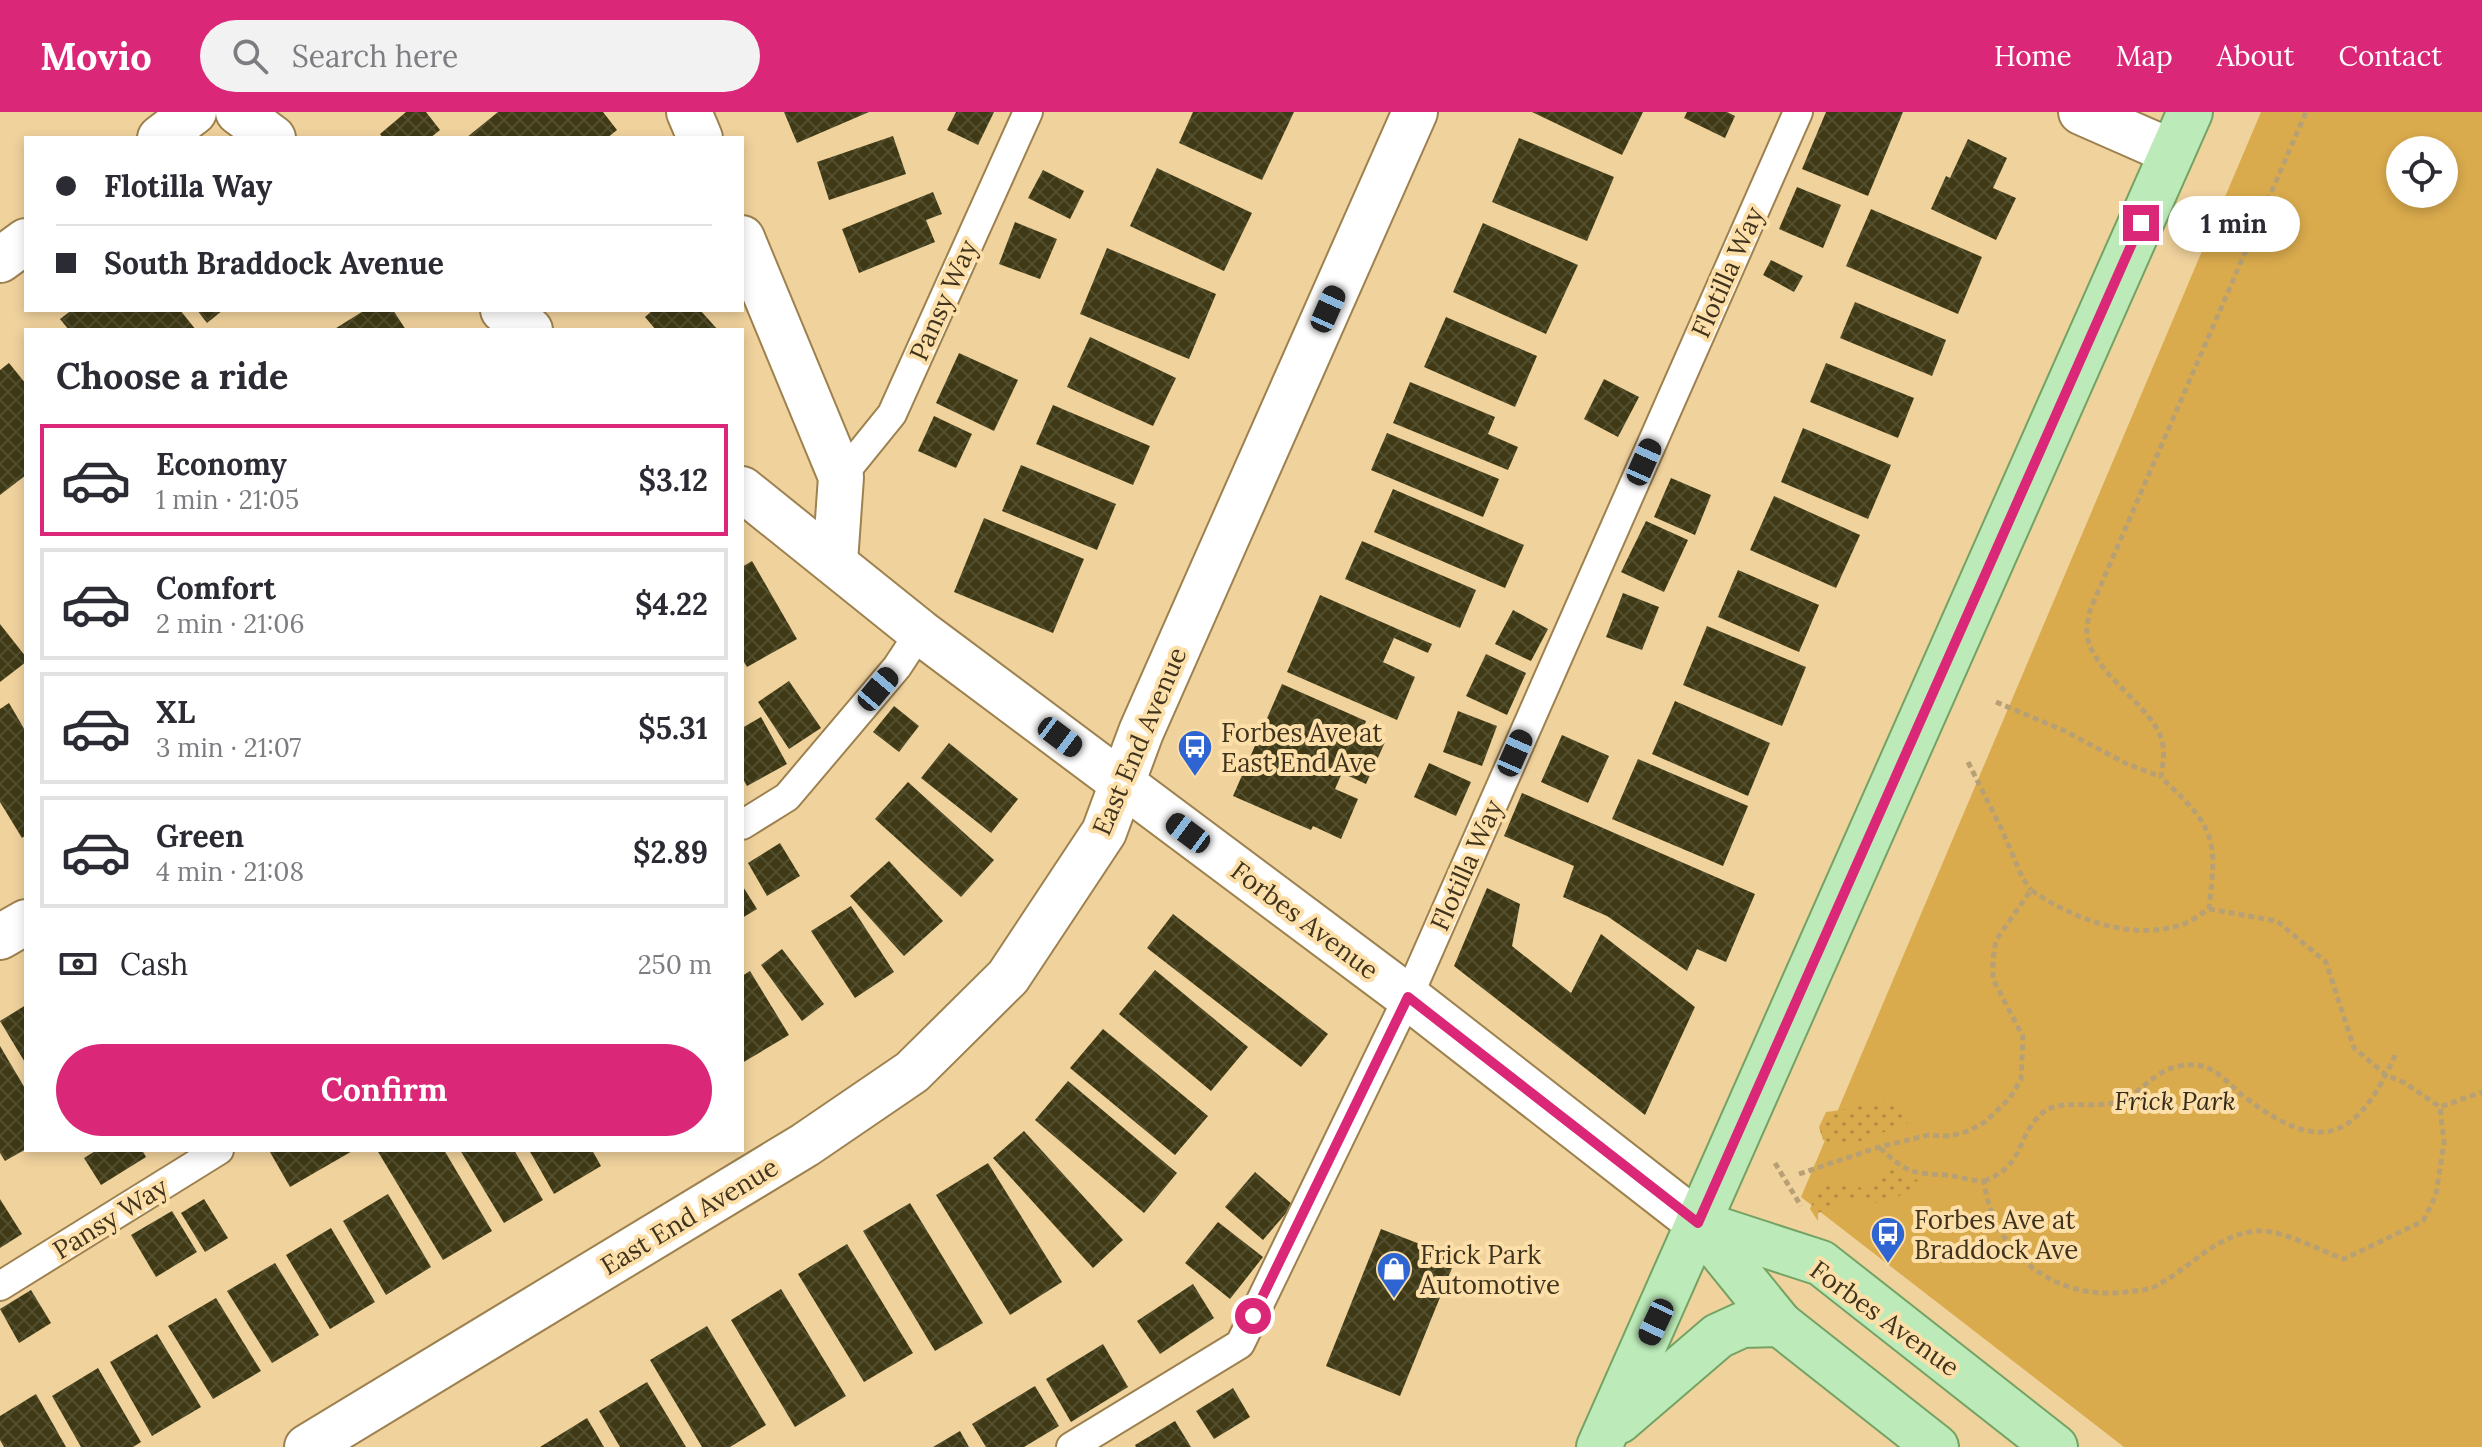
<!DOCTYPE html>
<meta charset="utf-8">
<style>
body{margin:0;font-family:Lora,serif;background:#f2f2f3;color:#2b2b33;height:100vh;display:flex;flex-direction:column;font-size:30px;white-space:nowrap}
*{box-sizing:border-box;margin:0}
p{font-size:26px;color:#7c7c81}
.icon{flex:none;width:44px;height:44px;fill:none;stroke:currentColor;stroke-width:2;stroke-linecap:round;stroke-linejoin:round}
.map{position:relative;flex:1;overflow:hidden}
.sheet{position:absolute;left:24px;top:216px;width:720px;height:824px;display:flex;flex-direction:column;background:#fff;border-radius:0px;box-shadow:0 4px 12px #0003}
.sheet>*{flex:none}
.banner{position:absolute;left:24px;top:24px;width:720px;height:176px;border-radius:0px;box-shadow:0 4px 12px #0003;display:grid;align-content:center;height:176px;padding:0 32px;background:#fff}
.buttons{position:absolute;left:2386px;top:24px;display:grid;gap:16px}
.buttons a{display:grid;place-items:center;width:72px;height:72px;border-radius:50%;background:#fff;box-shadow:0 4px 12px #0003;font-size:40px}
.end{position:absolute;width:36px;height:36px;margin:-18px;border:10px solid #db2777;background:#fff;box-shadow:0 0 0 4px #fff}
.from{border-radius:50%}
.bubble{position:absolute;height:56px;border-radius:28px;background:#fff;box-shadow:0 4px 12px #0003;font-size:26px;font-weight:700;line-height:56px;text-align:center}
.car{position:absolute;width:24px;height:48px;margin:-24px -12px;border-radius:10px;box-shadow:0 0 6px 2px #0007;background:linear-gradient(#222 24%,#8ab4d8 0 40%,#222 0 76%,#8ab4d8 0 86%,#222 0)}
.banner b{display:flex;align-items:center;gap:28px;height:76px;font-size:30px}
.banner b+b{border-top:2px solid #e1e1e2}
.banner i{width:20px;height:20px;background:#2b2b33}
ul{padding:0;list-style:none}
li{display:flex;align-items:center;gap:24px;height:112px;margin:0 16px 12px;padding:0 16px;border:4px solid #e1e1e2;border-radius:0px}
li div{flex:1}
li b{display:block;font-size:30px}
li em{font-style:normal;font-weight:700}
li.selected{border-color:#db2777}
li>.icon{width:72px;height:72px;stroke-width:1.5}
h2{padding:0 32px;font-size:36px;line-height:96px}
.pay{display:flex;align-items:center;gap:20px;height:88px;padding:0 32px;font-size:30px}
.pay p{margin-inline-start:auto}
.action{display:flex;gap:16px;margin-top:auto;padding:16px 32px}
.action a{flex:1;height:92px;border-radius:48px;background:#db2777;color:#fff;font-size:32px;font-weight:700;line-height:92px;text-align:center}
header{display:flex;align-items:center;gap:48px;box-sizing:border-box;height:112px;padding:0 40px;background:#db2777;color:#fff}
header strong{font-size:38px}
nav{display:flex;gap:44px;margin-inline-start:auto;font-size:28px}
.search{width:560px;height:72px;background:#f2f2f3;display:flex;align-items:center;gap:20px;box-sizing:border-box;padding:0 28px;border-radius:44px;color:#7c7c81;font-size:30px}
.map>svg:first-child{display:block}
.park{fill:#daab4d;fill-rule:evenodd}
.garden{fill:url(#garden-dots)}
.building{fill:url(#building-cross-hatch)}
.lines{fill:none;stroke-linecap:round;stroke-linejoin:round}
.lane-casing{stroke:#9d814e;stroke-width:32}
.street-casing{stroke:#9d814e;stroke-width:48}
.secondary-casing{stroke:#9d814e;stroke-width:48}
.primary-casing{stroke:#74a264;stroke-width:48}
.path{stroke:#b8a075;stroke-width:5;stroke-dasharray:6 4;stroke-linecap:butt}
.lane{stroke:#fff;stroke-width:28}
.street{stroke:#fff;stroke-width:44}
.secondary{stroke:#fff;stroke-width:44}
.primary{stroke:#bcebb9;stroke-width:44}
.route{stroke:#db2777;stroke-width:10}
.labels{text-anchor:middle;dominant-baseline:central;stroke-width:8;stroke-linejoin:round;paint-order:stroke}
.street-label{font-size:26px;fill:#40341e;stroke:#fddfa9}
.poi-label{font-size:26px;fill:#40341e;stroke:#fddfa9;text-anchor:start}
.park-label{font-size:26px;font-style:italic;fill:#362c1a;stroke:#fddfa9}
</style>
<header>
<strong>Movio</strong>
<div class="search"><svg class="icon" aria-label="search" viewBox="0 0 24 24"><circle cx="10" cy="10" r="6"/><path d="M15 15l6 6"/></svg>Search here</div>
<nav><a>Home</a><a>Map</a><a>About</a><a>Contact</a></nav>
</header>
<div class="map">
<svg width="2482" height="1335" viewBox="0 0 2482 1335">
<defs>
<pattern id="garden-dots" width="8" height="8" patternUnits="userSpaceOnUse" patternTransform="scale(2)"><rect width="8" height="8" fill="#daab4d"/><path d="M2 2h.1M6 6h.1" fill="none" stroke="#b28c3f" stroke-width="1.8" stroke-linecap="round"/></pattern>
<pattern id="building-cross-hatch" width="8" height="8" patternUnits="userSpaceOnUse" patternTransform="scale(2)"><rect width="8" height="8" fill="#3f3a15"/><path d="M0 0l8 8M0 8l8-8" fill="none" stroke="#534e2e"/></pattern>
</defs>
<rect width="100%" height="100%" fill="#f0d29d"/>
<path class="park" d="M2261,0h221v1335h-358l-323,-250zM2400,38h44v44h-44z"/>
<g class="garden">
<path d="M1889,989l14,10 5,12 -66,25 -19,-8 -4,-13 7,-15c22,-2 41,-9 63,-11z"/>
<path d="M1890,1055l12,8 21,7 -1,4c-26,10 -42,25 -70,12l-34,15v8l-8,-12c11,-27 28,-34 55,-19l13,-7z"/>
</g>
<g class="building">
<polygon points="406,0 426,0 440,18 430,26 383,26 380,22"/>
<polygon points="498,0 603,0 617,18 607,26 466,26"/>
<polygon points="784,0 869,0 797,31"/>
<polygon points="956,0 994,0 978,33 947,18"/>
<polygon points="1193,0 1294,0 1262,68 1179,31"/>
<polygon points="1532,0 1643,0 1622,43"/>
<polygon points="1687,0 1727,0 1735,4 1725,26 1684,6"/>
<polygon points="1826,0 1903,0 1868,84 1802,57"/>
<polygon points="893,24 906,62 829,88 817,50"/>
<polygon points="1519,26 1614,65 1587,129 1492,90"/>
<polygon points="1968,27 2007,46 1993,76 2016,86 1996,128 1931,97 1946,64 1950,66"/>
<polygon points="1157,56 1252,101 1224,159 1130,114"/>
<polygon points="1043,58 1084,79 1070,107 1028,86"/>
<polygon points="1797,75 1841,93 1823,136 1779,117"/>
<polygon points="933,80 942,102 926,108 935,130 859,161 842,117"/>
<polygon points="1871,97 1982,145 1958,202 1846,154"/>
<polygon points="1015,110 1057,127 1040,167 999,152"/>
<polygon points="1483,111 1578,153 1546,222 1453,180"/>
<polygon points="1107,136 1216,182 1189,247 1080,202"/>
<polygon points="1771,148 1803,164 1794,180 1763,163"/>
<polygon points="1855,190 1946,228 1932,264 1840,226"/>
<polygon points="72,198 180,198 196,218 69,218 60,207"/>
<polygon points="197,198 223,198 207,211"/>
<polygon points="365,198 393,198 406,218 333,218"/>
<polygon points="653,198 700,198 718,218 656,218 645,205"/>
<polygon points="1446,205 1537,244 1515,295 1424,255"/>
<polygon points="1090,225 1176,266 1153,314 1067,275"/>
<polygon points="959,241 1018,268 994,319 936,291"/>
<polygon points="9,251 26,272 26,363 0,383 0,258"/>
<polygon points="1826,251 1914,286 1898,326 1810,290"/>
<polygon points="1604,267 1639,285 1618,325 1584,307"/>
<polygon points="1410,270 1495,305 1488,322 1518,335 1508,358 1393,311"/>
<polygon points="1053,293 1150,334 1133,373 1036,332"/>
<polygon points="934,304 972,322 956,356 918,339"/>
<polygon points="1803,316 1891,353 1868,407 1781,370"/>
<polygon points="1387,321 1499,367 1483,405 1371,358"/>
<polygon points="1021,353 1116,392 1097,438 1002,399"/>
<polygon points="1671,366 1711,383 1695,423 1654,405"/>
<polygon points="1393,377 1524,433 1505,476 1374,420"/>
<polygon points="1774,384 1860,423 1836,476 1750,438"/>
<polygon points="984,406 1084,447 1053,521 954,480"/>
<polygon points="1646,409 1688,428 1664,480 1621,460"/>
<polygon points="1362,429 1476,478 1460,516 1345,467"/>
<polygon points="752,449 797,527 747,555 742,547 742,455"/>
<polygon points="1738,458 1819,493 1799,540 1718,505"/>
<polygon points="1623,481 1659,495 1642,538 1606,525"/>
<polygon points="1320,483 1432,532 1428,541 1394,526 1383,550 1415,565 1397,608 1287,560"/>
<polygon points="1513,498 1548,517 1531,549 1495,532"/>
<polygon points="0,512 26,545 26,550 0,570"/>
<polygon points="1707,514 1806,555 1782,614 1683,573"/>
<polygon points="1486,542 1526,561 1507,603 1466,584"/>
<polygon points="789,569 821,616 789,637 758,590"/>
<polygon points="1282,572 1366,609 1362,620 1385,630 1366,672 1342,661 1335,677 1358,687 1341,727 1313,714 1311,718 1233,684"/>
<polygon points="1675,589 1770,631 1748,684 1652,642"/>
<polygon points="9,591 26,620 26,723 22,726 0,690 0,597"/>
<polygon points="894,594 919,614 899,640 873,620"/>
<polygon points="1458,599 1497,614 1482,654 1443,640"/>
<polygon points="761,605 787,652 747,674 742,665 742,616"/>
<polygon points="1562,623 1609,644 1588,691 1541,670"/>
<polygon points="949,631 1018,687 991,721 921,666"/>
<polygon points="1638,647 1748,694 1723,754 1612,707"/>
<polygon points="1429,651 1471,670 1456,704 1414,685"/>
<polygon points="908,670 994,748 961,785 875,707"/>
<polygon points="1522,681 1755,782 1726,850 1697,837 1687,859 1607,804 1563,785 1574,754 1504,724"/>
<polygon points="780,731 800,764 767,784 748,751"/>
<polygon points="889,749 943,809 904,844 850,784"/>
<polygon points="742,773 757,797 742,806"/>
<polygon points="1487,776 1520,792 1512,834 1571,881 1601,822 1695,895 1645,1003 1454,854"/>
<polygon points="851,794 894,860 855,886 811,819"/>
<polygon points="1173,802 1328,922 1301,955 1147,836"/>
<polygon points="782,837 824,892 802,909 761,853"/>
<polygon points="1155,858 1248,935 1211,979 1119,902"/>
<polygon points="750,859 789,923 742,951 742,864"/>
<polygon points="26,893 26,952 0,909"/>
<polygon points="1103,917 1208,1004 1175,1043 1070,956"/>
<polygon points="0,934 26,978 26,1037 5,1049 0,1041"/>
<polygon points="1068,969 1177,1061 1144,1101 1035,1008"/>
<polygon points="1024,1019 1123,1128 1093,1156 993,1046"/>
<polygon points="97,1038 142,1038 146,1045 101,1073 84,1046"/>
<polygon points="273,1038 354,1038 290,1075 270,1040"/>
<polygon points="377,1038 444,1038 492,1119 443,1148"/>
<polygon points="460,1038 514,1038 543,1088 504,1111"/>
<polygon points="529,1038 592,1038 601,1054 554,1082"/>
<polygon points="988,1051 1062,1170 1010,1203 936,1083"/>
<polygon points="1255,1060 1293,1093 1263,1128 1225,1095"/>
<polygon points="388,1082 431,1155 386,1183 343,1109"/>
<polygon points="0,1087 22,1122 0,1136"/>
<polygon points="204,1087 228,1126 205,1140 181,1101"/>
<polygon points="910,1091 983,1211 935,1239 863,1119"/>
<polygon points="172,1099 197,1140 156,1165 131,1123"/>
<polygon points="1218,1110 1263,1145 1230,1187 1185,1151"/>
<polygon points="331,1116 375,1190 330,1217 286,1143"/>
<polygon points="1381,1117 1456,1146 1400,1284 1326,1254"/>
<polygon points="847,1132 913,1241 864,1270 798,1162"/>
<polygon points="275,1151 319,1223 272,1251 227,1179"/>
<polygon points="1193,1172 1214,1206 1160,1242 1137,1209"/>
<polygon points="781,1177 846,1284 795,1315 731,1208"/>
<polygon points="31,1178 51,1211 19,1231 0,1197"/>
<polygon points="216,1186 261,1259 213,1287 168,1214"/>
<polygon points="707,1214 766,1313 730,1335 702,1335 650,1248"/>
<polygon points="157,1222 201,1295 152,1324 110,1250"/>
<polygon points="1103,1232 1128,1275 1071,1310 1046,1267"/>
<polygon points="98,1256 141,1330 133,1335 81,1335 52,1284"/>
<polygon points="647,1270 686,1335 620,1335 599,1299"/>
<polygon points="1035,1274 1059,1314 1024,1335 986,1335 972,1312"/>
<polygon points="1233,1276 1250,1305 1214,1327 1196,1299"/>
<polygon points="36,1282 66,1335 4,1335 0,1328 0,1304"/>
<polygon points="587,1306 604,1335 540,1335"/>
<polygon points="1175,1309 1191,1335 1136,1335 1135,1333"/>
<polygon points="960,1319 969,1335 933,1335"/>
</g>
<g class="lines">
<defs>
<g id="lane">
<polyline points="841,365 892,302 1028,0"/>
<polyline points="742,713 787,685 897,555 920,520"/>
<polyline points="0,1174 219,1038"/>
<polyline points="1071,1335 1240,1232 1408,885 1798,0"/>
</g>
<g id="street">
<polyline points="2081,0 2172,40"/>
<polyline points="0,825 26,810"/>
<polyline points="307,1335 805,1033 912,960 1008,865 1104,720 1141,620 1415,0"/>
</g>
<g id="secondary">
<polyline points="238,0 273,26"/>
<polyline points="689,0 700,26"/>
<polyline points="160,26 194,0"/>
<polyline points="742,126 841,365 835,450"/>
<polyline points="0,148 26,129"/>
<polyline points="503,198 530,218"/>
<polyline points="742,377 920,520 1408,885 1698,1111"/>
</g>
<g id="primary">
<polyline points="1698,1111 1821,1151 2055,1335"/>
<polyline points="1698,1111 1780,1212 1936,1335"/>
<polyline points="1619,1309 1718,1224 1742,1213 1780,1212"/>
<polyline points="1599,1335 2190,0"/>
</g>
</defs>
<use href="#lane" class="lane-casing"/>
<use href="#street" class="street-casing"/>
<use href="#secondary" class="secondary-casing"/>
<use href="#primary" class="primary-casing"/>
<g class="path">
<polyline points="1996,590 2065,619 2125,651 2161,665"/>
<polyline points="1968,650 2002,718 2022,765 2031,778"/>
<polyline points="2209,797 2277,809 2326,850 2354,936 2386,963 2405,971 2440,995"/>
<path d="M1880,1036c26,24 30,25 65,27 13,1 25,6 39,6 9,72 70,120 142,111 10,-2 22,-1 30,-6 35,-18 58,-51 101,-55 24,-2 64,20 87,28l79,-38 13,-26 8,-53 -4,-35 42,-15"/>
<polyline points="1775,1051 1801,1094"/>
<path d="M1799,1062l80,-27 50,-12 22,1 17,-5 17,-9 25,-24 11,-19 2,-42 -30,-58v-20l3,-19 35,-50c42,29 100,51 150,35 10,-3 19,-11 28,-16 2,-23 8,-53 -1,-75 -8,-22 -31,-41 -47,-57 1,-10 4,-22 2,-31 -4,-37 -70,-70 -76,-111 -1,-8 2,-18 3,-25l216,-498"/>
<path d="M1984,1069c42,-16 30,-41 57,-67 15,-16 52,-5 76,-12 24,-7 35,-31 62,-36 32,-6 42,11 63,29 81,63 116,44 155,-44"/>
</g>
<use href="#lane" class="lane"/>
<use href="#street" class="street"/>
<use href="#secondary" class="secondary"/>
<use href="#primary" class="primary"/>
</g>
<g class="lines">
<polyline class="route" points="1253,1204 1408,885 1698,1111 2141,111"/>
</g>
<defs>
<symbol id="bus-pin" viewBox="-11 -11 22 30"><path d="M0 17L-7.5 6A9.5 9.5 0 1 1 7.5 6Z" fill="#2e65d3" stroke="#fddfa9"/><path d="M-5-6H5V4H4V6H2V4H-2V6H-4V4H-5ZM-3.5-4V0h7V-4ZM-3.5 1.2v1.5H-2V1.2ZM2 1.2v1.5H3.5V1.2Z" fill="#fff"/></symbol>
<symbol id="shop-pin" viewBox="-11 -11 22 30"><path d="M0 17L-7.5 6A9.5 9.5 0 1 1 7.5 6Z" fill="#2e65d3" stroke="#fddfa9"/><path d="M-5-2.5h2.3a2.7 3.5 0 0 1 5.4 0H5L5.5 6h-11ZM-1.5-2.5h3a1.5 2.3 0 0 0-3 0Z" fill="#fff"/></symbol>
</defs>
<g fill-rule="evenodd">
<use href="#bus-pin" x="1175" y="615" width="40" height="54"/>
<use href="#bus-pin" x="1868" y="1102" width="40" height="54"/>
<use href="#shop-pin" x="1374" y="1137" width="40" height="54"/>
</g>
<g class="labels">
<g class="street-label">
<text transform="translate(1727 160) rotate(-66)">Flotilla Way</text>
<text transform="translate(943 188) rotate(-66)">Pansy Way</text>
<text transform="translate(1139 629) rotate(-67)">East End Avenue</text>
<text transform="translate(1466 753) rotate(-66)">Flotilla Way</text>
<text transform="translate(1305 808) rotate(37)">Forbes Avenue</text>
<text transform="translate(689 1104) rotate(-31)">East End Avenue</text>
<text transform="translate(110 1106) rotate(-32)">Pansy Way</text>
<text transform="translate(1885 1206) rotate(36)">Forbes Avenue</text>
</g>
<g class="poi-label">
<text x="1221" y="620">Forbes Ave at<tspan x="1221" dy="30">East End Ave</tspan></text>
<text x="1914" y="1107">Forbes Ave at<tspan x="1914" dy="30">Braddock Ave</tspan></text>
<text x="1420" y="1142">Frick Park<tspan x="1420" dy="30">Automotive</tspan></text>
</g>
<g class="park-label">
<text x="2175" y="988">Frick Park</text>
</g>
</g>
</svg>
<div class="buttons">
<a><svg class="icon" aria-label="locate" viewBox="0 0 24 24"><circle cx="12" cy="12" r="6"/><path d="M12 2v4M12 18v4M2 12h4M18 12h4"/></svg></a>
</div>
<i class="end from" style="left:1253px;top:1204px"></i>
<i class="end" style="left:2141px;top:111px"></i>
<div class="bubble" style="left:2168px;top:84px;width:132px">1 min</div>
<i class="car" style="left:1328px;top:197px;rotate:24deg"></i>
<i class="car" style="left:1644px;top:350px;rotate:24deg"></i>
<i class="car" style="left:878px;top:577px;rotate:40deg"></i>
<i class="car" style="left:1060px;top:625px;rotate:127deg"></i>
<i class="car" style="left:1515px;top:641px;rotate:24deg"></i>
<i class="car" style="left:1188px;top:721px;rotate:307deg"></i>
<i class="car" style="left:1656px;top:1210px;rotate:205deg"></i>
<div class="banner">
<b><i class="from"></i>Flotilla Way</b>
<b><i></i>South Braddock Avenue</b>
</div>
<section class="sheet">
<h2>Choose a ride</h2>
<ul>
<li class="selected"><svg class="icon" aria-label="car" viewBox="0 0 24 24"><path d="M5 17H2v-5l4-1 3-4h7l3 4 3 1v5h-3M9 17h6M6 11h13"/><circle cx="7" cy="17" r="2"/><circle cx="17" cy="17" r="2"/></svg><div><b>Economy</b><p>1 min · 21:05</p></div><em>$3.12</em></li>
<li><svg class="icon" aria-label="car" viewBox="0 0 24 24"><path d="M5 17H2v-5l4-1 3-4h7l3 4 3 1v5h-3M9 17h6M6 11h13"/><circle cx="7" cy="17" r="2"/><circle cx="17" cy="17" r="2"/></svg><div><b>Comfort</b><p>2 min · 21:06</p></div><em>$4.22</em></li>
<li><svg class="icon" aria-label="car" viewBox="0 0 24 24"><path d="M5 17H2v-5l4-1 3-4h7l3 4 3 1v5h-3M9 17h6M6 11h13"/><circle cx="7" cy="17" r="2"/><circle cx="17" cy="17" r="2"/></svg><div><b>XL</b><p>3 min · 21:07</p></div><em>$5.31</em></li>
<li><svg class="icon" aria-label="car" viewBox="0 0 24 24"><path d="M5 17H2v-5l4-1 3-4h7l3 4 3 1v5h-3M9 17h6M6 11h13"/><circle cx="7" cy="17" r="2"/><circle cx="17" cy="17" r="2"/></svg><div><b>Green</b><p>4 min · 21:08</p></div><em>$2.89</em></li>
</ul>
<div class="pay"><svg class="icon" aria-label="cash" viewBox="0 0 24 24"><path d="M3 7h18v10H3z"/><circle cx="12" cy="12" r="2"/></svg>Cash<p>250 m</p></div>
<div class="action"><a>Confirm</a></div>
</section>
</div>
